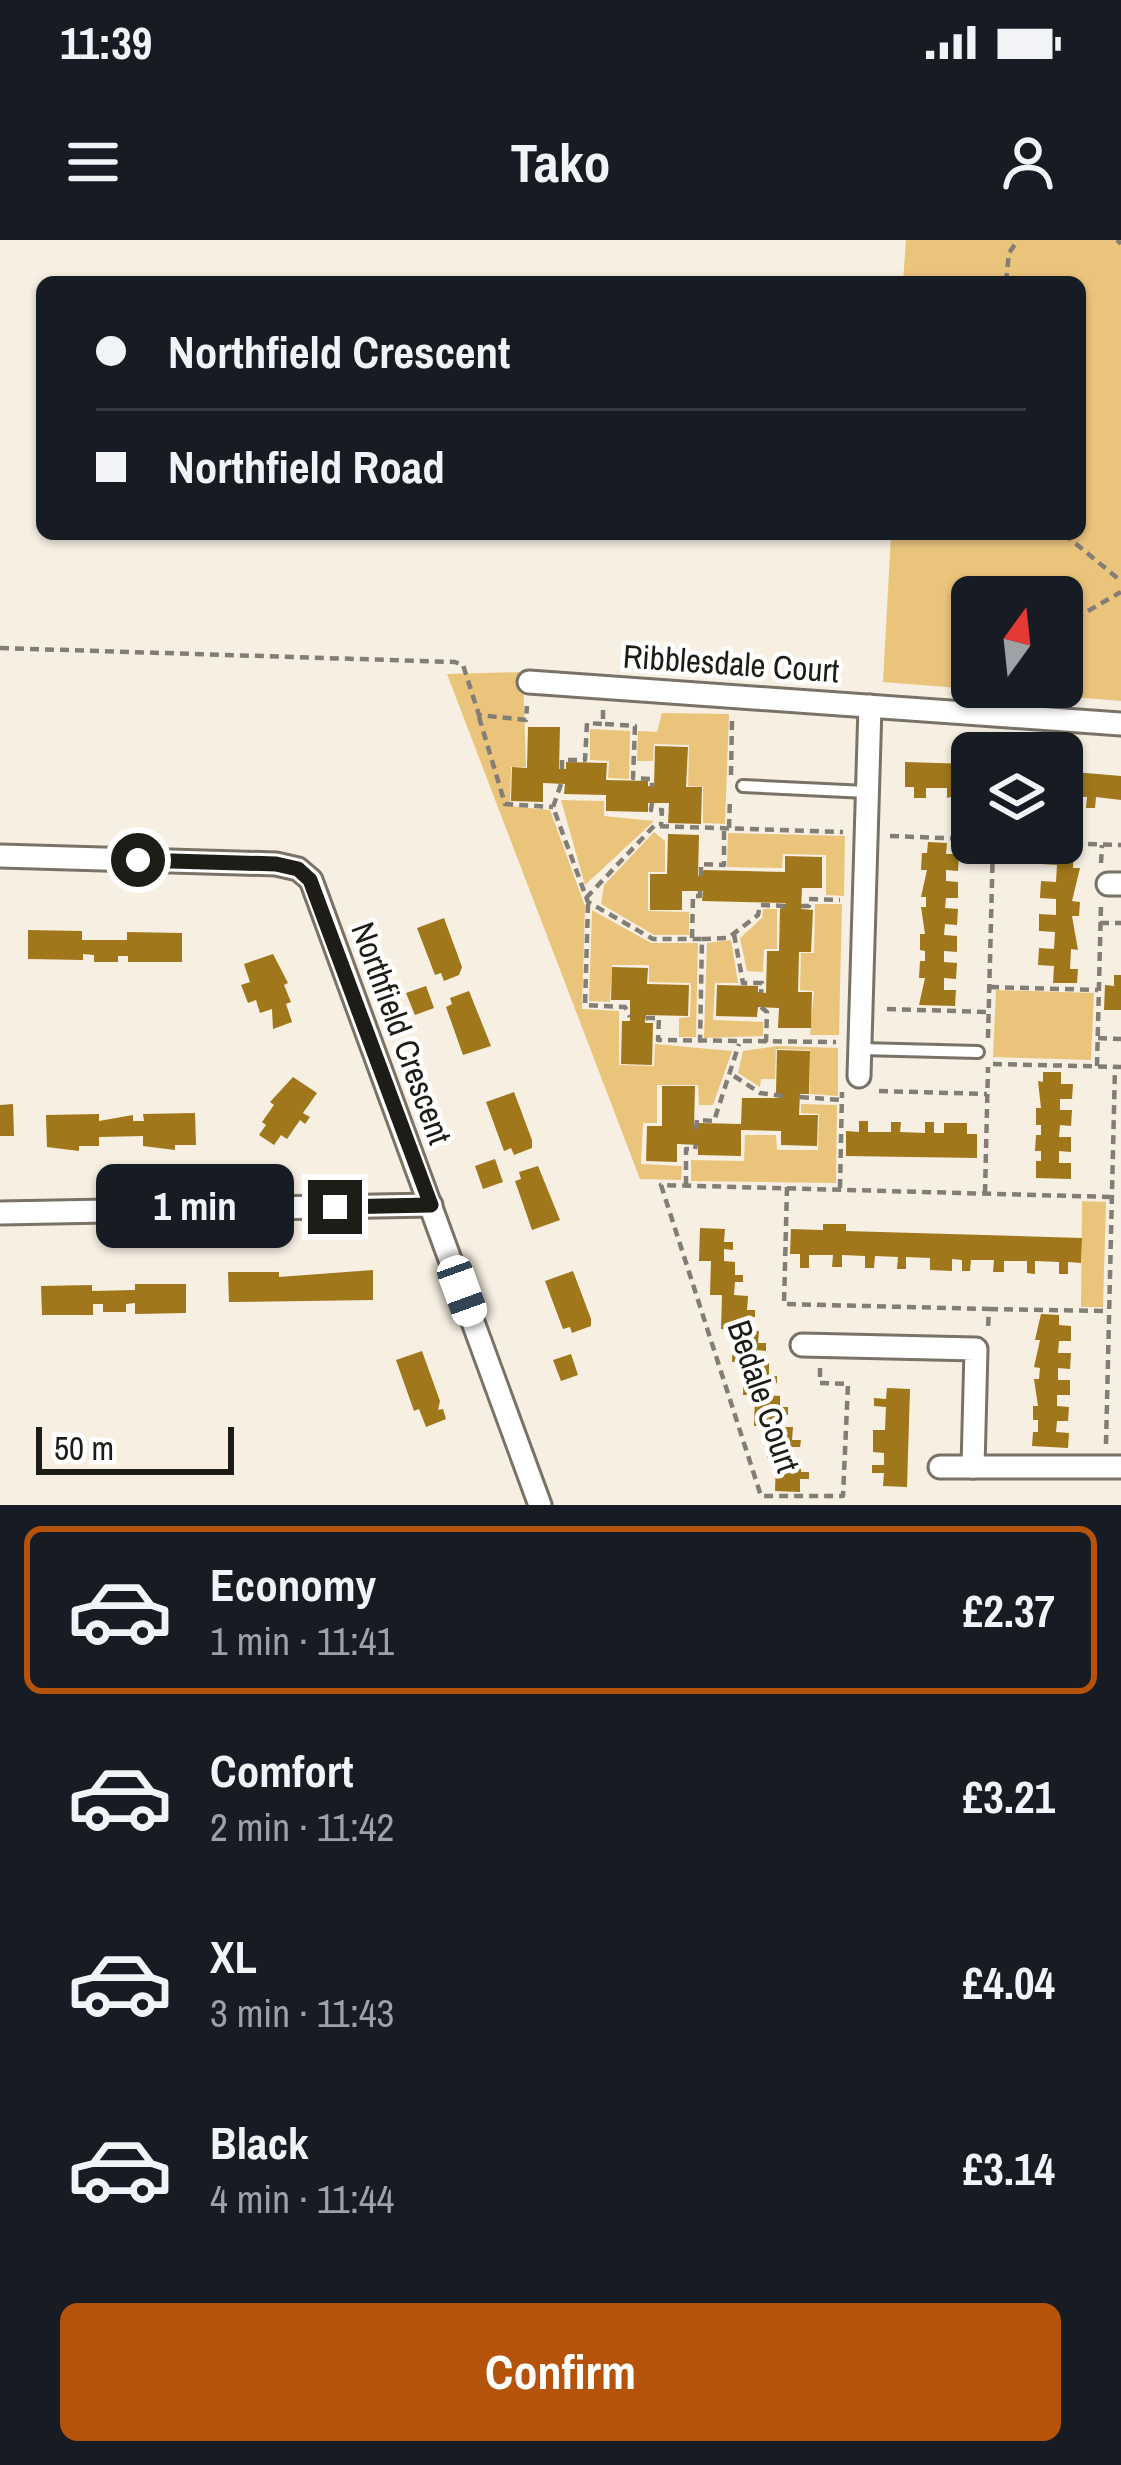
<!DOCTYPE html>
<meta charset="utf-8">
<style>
body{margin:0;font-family:"Archivo Narrow",sans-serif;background:#242831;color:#f1f3f6;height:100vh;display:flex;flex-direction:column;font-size:45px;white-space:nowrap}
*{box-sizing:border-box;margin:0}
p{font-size:39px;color:#9ea1a6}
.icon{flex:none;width:66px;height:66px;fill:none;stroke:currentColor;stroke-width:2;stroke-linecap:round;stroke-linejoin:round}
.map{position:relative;height:1265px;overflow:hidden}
.sheet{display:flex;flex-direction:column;background:#171b24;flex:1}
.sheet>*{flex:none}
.hud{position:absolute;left:36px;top:36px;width:1050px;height:264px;border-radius:18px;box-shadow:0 3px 9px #0004;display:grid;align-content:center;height:264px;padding:0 60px;background:#171b24}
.needle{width:78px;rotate:15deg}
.buttons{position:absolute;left:951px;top:336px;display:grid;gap:24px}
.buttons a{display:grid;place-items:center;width:132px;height:132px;border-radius:18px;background:#171b24;box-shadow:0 3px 9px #0004;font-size:60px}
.scale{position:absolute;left:36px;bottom:30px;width:198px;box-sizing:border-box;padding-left:12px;border:6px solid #1e1c17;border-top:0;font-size:33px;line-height:42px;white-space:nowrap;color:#1e1c17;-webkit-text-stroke:9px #fff;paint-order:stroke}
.end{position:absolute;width:54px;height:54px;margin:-27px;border:15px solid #1e1c17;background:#fff;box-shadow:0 0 0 6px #fff}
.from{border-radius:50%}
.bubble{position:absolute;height:84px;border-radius:18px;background:#171b24;box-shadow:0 3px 9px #0004;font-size:39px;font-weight:800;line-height:84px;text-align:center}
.car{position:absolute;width:36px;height:72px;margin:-36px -18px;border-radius:15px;box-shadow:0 0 9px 3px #0007;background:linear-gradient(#fff 24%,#345 0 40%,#fff 0 76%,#345 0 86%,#fff 0)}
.hud b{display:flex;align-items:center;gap:42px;height:114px;font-size:45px}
.hud b+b{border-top:3px solid #363941}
.hud i{width:30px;height:30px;background:#f1f3f6}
ul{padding:21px 0 0;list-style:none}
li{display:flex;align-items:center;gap:36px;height:168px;margin:0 24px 18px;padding:0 36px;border:6px solid transparent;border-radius:18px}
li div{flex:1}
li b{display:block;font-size:45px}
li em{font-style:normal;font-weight:800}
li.on{border-color:#b45309}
li>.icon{width:108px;height:108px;stroke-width:1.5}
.button{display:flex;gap:24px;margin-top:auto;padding:24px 60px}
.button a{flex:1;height:138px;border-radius:18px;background:#b45309;color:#fff;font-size:48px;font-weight:800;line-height:138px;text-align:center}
.status{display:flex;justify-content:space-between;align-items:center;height:84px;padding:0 60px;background:#171b24;direction:ltr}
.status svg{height:33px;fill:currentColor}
header{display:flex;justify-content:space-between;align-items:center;height:156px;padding:0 60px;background:#171b24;font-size:54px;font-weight:800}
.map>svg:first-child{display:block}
.green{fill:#ebc47c;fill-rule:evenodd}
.building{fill:#a0771a}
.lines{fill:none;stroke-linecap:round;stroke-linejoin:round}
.lane-casing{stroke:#797267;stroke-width:16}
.street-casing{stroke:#797267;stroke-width:27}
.path{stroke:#837e75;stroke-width:4.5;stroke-dasharray:9 6;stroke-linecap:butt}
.lane{stroke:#fff;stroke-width:10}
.street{stroke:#fff;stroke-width:21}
.route{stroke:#1e1c17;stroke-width:15}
.labels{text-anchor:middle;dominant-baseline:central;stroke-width:9;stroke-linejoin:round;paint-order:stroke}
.street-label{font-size:33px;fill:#1e1c17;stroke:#fff}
</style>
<div class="status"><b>11:39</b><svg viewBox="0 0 49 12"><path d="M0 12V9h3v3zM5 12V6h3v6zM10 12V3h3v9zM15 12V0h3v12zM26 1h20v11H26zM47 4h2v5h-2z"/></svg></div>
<header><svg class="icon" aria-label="menu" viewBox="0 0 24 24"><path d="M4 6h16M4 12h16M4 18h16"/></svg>Tako<svg class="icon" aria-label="person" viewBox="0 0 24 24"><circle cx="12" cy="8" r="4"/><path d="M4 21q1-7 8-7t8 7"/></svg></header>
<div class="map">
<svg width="1121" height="1265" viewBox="0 0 1121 1265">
<rect width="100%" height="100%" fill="#f6efe2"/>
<g class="green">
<path d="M906,0h215v461l-238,-19 8,-148h189v-252h-177zM972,357h90v90h-90z"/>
<polygon points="523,432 526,527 511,527 510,566 550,570 585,666 582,769 619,771 619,825 654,826 655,804 732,811 713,865 699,865 698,845 657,845 657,883 643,883 641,924 682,926 681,940 640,939 447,434"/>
<polygon points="662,473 729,474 725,584 703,583 703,547 688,546 689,505 654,504 653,521 637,521 638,491 657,492"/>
<polygon points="590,489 630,491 629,539 608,538 609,521 590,520"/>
<polygon points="561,560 604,561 604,576 654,581 585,645"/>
<polygon points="654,592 665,601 665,632 648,632 648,671 689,672 689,695 654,695 601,664 604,645"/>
<polygon points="728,593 845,596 844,656 826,655 826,615 783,614 782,628 727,627"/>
<polygon points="815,664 842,664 839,795 810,795 814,751 800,750 801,713 814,713"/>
<polygon points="763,669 777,669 777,709 764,709 763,732 747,731 740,698 762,678"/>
<polygon points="592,670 651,703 698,703 696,797 679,797 679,778 690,777 691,743 649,742 649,725 612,725 610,762 589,761"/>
<polygon points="731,700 738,743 715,743 713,780 763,782 763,796 704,798 707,703"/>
<polygon points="996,750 1094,753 1091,820 993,817"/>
<polygon points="777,806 838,808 838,856 810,854 810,810 776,809 775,839 761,839 760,847 738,833 743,811"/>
<polygon points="801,864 837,865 836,943 691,941 691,920 744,921 745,895 776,895 777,910 818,910 819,874 801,873"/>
<polygon points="1082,961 1106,962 1103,1067 1081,1067"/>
</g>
<g class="building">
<polygon points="528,487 560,487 559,529 566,529 566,522 607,523 606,540 648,541 648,546 654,547 655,506 688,507 686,547 702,547 701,584 668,583 669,563 648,563 648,572 606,571 606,555 564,554 565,544 543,543 543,562 511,561 512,527 527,528"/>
<polygon points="905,522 970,524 972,551 947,558 947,548 926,548 926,558 914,558 914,547 905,547"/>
<polygon points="1062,531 1121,536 1121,560 1096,557 1095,568 1086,568 1087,557 1062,556"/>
<polygon points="668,594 699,595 698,636 704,630 785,632 785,616 822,617 822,648 802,648 801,669 813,670 811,712 799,712 798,752 812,752 811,788 778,788 779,768 758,767 757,777 716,776 717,745 758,746 758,752 766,753 767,711 779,711 780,669 786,663 702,661 703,651 682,651 682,670 650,670 650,634 667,634"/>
<polygon points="928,602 947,603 946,614 959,614 958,631 946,630 946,641 958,642 958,658 946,658 945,668 958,669 957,685 945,684 944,695 957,696 957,712 944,711 944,722 957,723 956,739 944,738 944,750 956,750 955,766 919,765 925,738 919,738 920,721 925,721 925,711 920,710 920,694 925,694 921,667 926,667 926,657 921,657 927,630 921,630 922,613 927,613"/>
<polygon points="1041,607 1074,608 1073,628 1080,628 1072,661 1080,662 1079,676 1072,676 1078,710 1071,709 1070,729 1078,729 1077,743 1053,743 1054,726 1038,725 1039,708 1054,709 1055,692 1039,691 1039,674 1056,675 1056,659 1040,658 1041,641 1056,642 1057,625 1040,624"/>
<polygon points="444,678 462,727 459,735 444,741 441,733 435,735 417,688"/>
<polygon points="28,690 82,691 82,700 127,700 127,692 182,693 182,722 128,722 128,716 118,716 118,722 94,722 94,715 83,714 83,720 28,719"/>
<polygon points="273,714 288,743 284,745 291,762 286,764 292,782 273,789 272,769 260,773 256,760 248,763 241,745 250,742 244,724"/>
<polygon points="612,727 648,728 647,744 689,745 688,776 646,775 645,783 653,783 652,825 621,824 622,781 630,781 630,760 611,760"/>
<polygon points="1114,735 1121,735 1121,770 1104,770 1105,745 1114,746"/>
<polygon points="426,746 434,768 415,775 406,753"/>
<polygon points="469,751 491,806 463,815 446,767 452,764 450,758"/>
<polygon points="777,810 810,811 809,854 800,854 799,875 818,875 817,906 781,905 781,891 741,890 741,916 698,915 698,905 677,904 677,922 646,921 647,886 662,886 662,846 695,846 694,889 699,883 741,884 742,858 783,858 776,853"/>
<polygon points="1043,832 1061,832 1061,844 1073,844 1072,859 1060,859 1060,870 1072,870 1071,886 1060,885 1059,897 1071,897 1071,912 1059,911 1059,923 1071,923 1071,939 1036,938 1036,921 1041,921 1041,911 1035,911 1036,895 1041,895 1041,885 1036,885 1036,868 1041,868 1038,841 1043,842"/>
<polygon points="293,837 317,853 303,873 310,877 305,884 300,880 287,899 281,895 274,905 259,895 266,885 262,882 274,865 270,862"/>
<polygon points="514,852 532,900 532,908 514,915 511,908 504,911 486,862"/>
<polygon points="13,864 14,896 0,896 0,865"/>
<polygon points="195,873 196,905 175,905 175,910 143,906 143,896 99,897 99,906 79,906 79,911 47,907 46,875 99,874 99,881 133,875 133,881 144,881 143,874"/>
<polygon points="859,881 868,881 868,892 891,892 891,882 901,882 900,892 925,893 925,882 934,882 934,893 944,893 944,883 967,883 967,894 977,894 977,918 846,916 846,891 859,892"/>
<polygon points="495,919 503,942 483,949 475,926"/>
<polygon points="538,926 560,980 532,990 515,941 521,939 519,932"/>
<polygon points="823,984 846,984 846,991 1082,998 1081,1023 1068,1022 1068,1034 1059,1034 1059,1022 1035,1021 1035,1034 1027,1033 1027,1021 1004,1021 1004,1032 993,1032 994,1020 971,1020 970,1031 962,1031 962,1020 952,1019 952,1031 930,1030 930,1018 906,1017 906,1029 897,1029 898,1017 875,1016 874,1028 865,1028 865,1016 842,1015 842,1027 832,1027 833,1015 809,1015 809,1028 800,1028 800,1014 790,1014 791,989 823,990"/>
<polygon points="700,988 725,989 724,1002 733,1002 733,1010 724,1009 724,1021 735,1022 735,1035 743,1035 743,1042 735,1042 734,1055 748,1056 747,1070 755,1070 755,1077 746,1077 745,1090 759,1091 758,1103 766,1103 766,1111 757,1110 757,1123 769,1123 769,1136 777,1136 777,1143 768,1143 767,1155 780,1156 780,1167 788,1167 788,1175 779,1175 778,1187 793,1187 792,1200 801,1200 800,1207 791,1207 791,1219 801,1219 801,1232 809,1232 809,1239 800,1239 800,1252 775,1251 776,1219 767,1218 767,1186 754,1186 755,1155 743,1155 744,1122 732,1122 733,1090 721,1089 722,1055 710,1055 711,1021 699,1021"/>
<polygon points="373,1030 373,1060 229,1062 228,1032 279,1032 279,1037"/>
<polygon points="573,1031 591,1079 591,1086 572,1093 570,1087 563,1089 545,1041"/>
<polygon points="135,1044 186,1044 186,1073 135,1074 135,1063 126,1064 126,1072 103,1072 103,1064 93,1064 93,1075 42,1075 41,1046 92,1045 92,1051 135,1050"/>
<polygon points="1041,1074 1059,1075 1059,1085 1071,1086 1071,1101 1059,1101 1058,1113 1071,1113 1070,1129 1058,1128 1058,1140 1070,1140 1070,1155 1057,1155 1057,1166 1069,1167 1068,1181 1057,1181 1056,1192 1069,1193 1068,1208 1032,1206 1033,1192 1038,1192 1038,1180 1033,1180 1033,1166 1038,1166 1034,1139 1039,1139 1040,1128 1034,1127 1040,1100 1035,1100"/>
<polygon points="422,1111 440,1161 438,1170 443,1169 446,1179 426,1187 419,1169 414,1171 396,1120"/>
<polygon points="571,1114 578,1135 561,1141 553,1120"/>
<polygon points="887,1148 910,1149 907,1247 883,1246 884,1233 872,1233 872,1225 884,1225 884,1213 873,1212 873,1190 885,1190 886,1167 874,1166 874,1158 886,1159"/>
</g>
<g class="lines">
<defs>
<g id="lane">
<polyline points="743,546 867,552"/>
<polyline points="861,809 978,812"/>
</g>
<g id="street">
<polyline points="529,442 1121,484"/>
<polyline points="0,616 276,624 298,629 311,640 540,1265"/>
<polyline points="1108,644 1121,644"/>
<polyline points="859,836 870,466"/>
<polyline points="0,973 431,965"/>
<polyline points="802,1105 976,1109 973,1227"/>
<polyline points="940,1227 1121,1227"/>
</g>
</defs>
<use href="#lane" class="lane-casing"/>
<use href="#street" class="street-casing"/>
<g class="path">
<polyline points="1117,0 1121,4"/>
<polyline points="1006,42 1009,13 1018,0"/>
<polyline points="1064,294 1121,341"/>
<polyline points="1062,386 1121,352"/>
<polyline points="0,408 455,422 463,425 479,475 526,480 527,466"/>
<polyline points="962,449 972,438"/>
<polyline points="479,477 505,564 553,567"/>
<polyline points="605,484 635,486 633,538 652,539 652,547"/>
<polyline points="562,529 562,520 585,520 587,483 603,484 603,468"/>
<polyline points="731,535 732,480"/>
<polyline points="561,544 553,567 588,662 653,699 702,699 700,801"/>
<polyline points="652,563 651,570 662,570 661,586"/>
<polyline points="729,588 730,558"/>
<polyline points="890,596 972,599"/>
<polyline points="1058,603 1121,605"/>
<polyline points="1101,623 1102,605"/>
<polyline points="701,636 701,624 724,625 724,588"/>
<polyline points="586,658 654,586 843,592"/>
<polyline points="588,664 585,765 625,767 630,777"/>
<polyline points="801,666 809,666 809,659 840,660"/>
<polyline points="1100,683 1121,683"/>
<polyline points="734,694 743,743 762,743 761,753"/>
<polyline points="692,698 693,656 700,656 700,651"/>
<polyline points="702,699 728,698 758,675 760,665 786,666"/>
<polyline points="990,747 1098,750"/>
<polyline points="761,767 767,772 766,802"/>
<polyline points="887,769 989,772"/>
<polyline points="646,778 659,778 658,800 836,802"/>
<polyline points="988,798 993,603"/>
<polyline points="1098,798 1121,799"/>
<polyline points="993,824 1121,827"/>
<polyline points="1097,826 1101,664"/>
<polyline points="734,836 760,853 783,856"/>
<polyline points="879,851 987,854"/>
<polyline points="800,857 842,860"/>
<polyline points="696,889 697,880 714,881 739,804"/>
<polyline points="686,945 686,909 695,909 696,904"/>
<polyline points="787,947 784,1064 989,1069 988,1089"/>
<polyline points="840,948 842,852"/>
<polyline points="985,953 988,827"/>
<polyline points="989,1069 1109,1071"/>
<polyline points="820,1128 820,1143 848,1144 843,1256 761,1256 661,945 1112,957"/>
<polyline points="1106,1204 1115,827"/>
</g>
<use href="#lane" class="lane"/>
<use href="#street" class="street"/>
</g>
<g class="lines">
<polyline class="route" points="138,620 276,624 298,629 310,640 431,965 335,967"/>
</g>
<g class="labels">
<g class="street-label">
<text transform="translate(731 423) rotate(4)">Ribblesdale Court</text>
<text transform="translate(402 793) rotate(70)">Northfield Crescent</text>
<text transform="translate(764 1156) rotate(71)">Bedale Court</text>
</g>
</g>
</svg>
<div class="buttons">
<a><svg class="needle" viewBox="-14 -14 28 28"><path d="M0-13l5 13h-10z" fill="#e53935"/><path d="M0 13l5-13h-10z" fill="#9ea1a6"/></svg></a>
<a><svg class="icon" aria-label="layers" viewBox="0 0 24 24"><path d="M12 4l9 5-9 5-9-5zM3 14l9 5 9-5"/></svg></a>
</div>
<div class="scale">50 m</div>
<i class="end from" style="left:138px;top:620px"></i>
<i class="end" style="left:335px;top:967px"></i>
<div class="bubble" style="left:96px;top:924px;width:198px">1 min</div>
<i class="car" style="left:462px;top:1051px;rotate:160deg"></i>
<div class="hud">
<b><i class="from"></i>Northfield Crescent</b>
<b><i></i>Northfield Road</b>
</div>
</div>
<section class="sheet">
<ul>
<li class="on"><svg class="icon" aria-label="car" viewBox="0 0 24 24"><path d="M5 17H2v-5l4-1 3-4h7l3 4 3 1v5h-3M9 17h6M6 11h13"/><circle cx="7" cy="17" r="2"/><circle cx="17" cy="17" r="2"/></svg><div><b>Economy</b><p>1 min · 11:41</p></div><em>£2.37</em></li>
<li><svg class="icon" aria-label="car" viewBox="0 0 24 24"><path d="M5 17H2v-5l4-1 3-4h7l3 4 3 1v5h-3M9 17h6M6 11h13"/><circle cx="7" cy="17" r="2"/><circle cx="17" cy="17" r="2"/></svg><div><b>Comfort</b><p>2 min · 11:42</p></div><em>£3.21</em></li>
<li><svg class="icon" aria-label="car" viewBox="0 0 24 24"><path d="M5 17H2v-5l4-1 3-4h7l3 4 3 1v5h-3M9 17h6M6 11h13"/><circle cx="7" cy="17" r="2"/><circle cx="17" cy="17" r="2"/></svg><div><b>XL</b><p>3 min · 11:43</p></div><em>£4.04</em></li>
<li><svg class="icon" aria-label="car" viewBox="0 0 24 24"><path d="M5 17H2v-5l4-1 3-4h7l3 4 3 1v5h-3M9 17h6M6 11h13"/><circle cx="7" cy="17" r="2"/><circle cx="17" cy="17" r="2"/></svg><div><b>Black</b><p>4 min · 11:44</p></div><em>£3.14</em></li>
</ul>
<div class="button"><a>Confirm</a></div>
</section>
